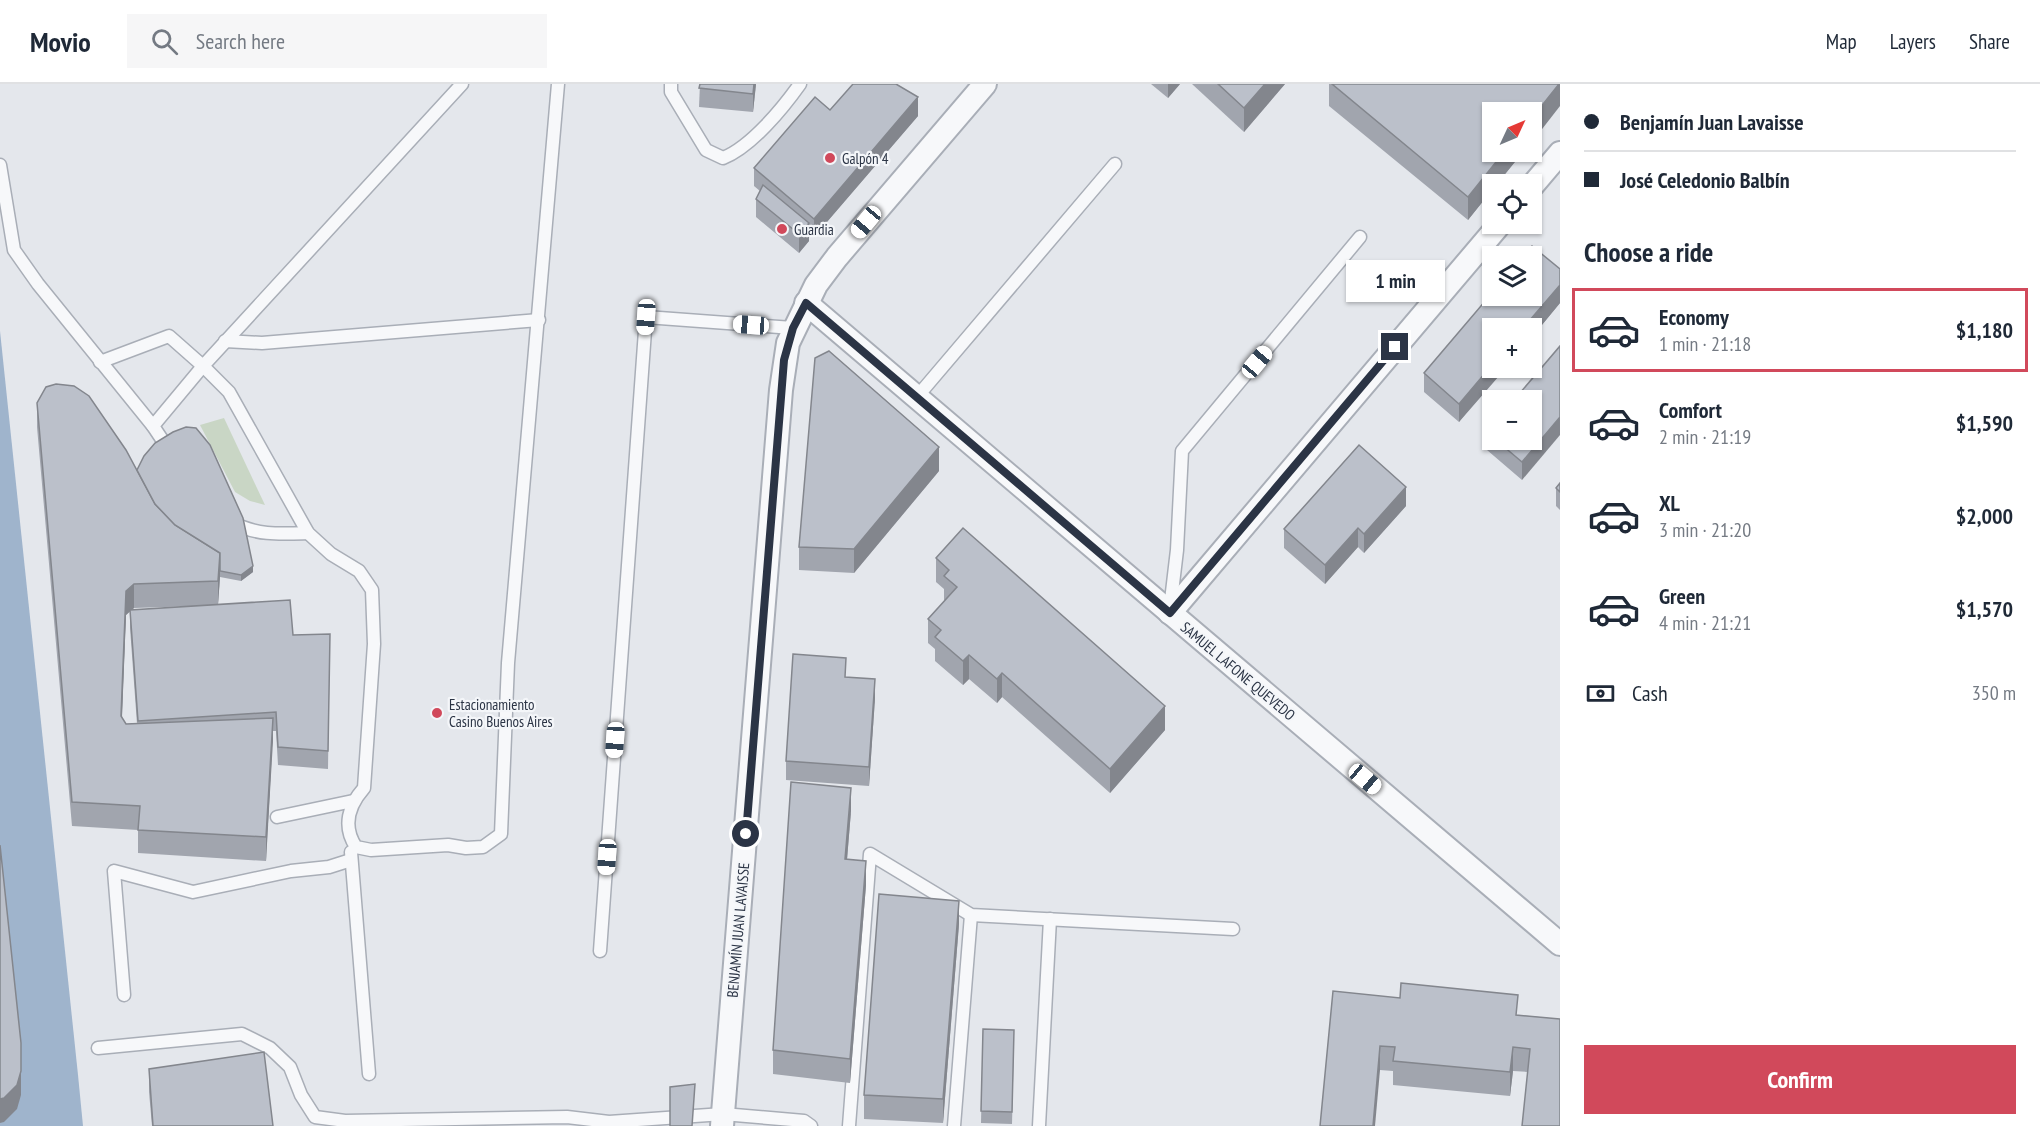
<!DOCTYPE html>
<meta charset="utf-8">
<style>
body{margin:0;font-family:"PT Sans Narrow",sans-serif;background:#f6f6f7;color:#1f2937;height:100vh;display:flex;flex-direction:column;font-size:22px;white-space:nowrap}
*{box-sizing:border-box;margin:0}
p{font-size:20px;color:#747a83}
.icon{flex:none;width:33px;height:33px;fill:none;stroke:currentColor;stroke-width:2;stroke-linecap:round;stroke-linejoin:round}
.map{position:relative;flex:1;overflow:hidden}
.drawer{display:flex;flex-direction:column;background:#fff;width:480px}
.drawer>*{flex:none}
.banner{display:grid;align-content:center;height:132px;padding:0 24px;background:#fff}
.needle{width:39px;rotate:46deg}
.tools{position:absolute;left:1482px;top:18px;display:grid;gap:12px}
.tools a{display:grid;place-items:center;width:60px;height:60px;border-radius:0px;background:#fff;box-shadow:0 2px 4px #0004;font-size:30px}
.end{position:absolute;width:27px;height:27px;margin:-14px;border:8px solid #2b3445;background:#fff;box-shadow:0 0 0 3px #fff}
.from{border-radius:50%}
.bubble{position:absolute;height:42px;border-radius:0px;background:#fff;box-shadow:0 2px 4px #0004;font-size:20px;font-weight:700;line-height:42px;text-align:center}
.car{position:absolute;width:18px;height:36px;margin:-18px -9px;border-radius:8px;box-shadow:0 0 4px 2px #0007;background:linear-gradient(#fff 24%,#345 0 40%,#fff 0 76%,#345 0 86%,#fff 0)}
.banner b{display:flex;align-items:center;gap:21px;height:57px;font-size:22px}
.banner b+b{border-top:2px solid #e0e1e3}
.banner i{width:15px;height:15px;background:#1f2937}
ul{padding:0;list-style:none}
li{display:flex;align-items:center;gap:18px;height:84px;margin:0 12px 9px;padding:0 12px;border:3px solid transparent;border-radius:0px}
li div{flex:1}
li b{display:block;font-size:22px}
li em{font-style:normal;font-weight:700}
li.on{border-color:#d1495b}
li>.icon{width:54px;height:54px;stroke-width:1.5}
h2{padding:0 24px;font-size:27px;line-height:72px}
.pay{display:flex;align-items:center;gap:15px;height:66px;padding:0 24px;font-size:22px}
.pay p{margin-inline-start:auto}
.action{display:flex;gap:12px;margin-top:auto;padding:12px 24px}
.action a{flex:1;height:69px;border-radius:0px;background:#d1495b;color:#fff;font-size:24px;font-weight:700;line-height:69px;text-align:center}
header{display:flex;align-items:center;gap:36px;box-sizing:border-box;height:84px;padding:0 30px;background:#fff;border-bottom:2px solid #e0e1e3}
header strong{font-size:28px}
nav{display:flex;gap:33px;margin-inline-start:auto;font-size:21px}
.search{width:420px;height:54px;background:#f6f6f7;display:flex;align-items:center;gap:15px;box-sizing:border-box;padding:0 21px;border-radius:0px;color:#747a83;font-size:22px}
main{display:flex;flex:1;min-height:0}
.map>svg:first-child{display:block}
.green{fill:#c9d6c5}
.water{fill:#9fb4cc}
.lines{fill:none;stroke-linecap:round;stroke-linejoin:round}
.lane-casing{stroke:#a9aeb7;stroke-width:15}
.street-casing{stroke:#a9aeb7;stroke-width:26}
.lane{stroke:#f7f8fa;stroke-width:12}
.street{stroke:#f7f8fa;stroke-width:22}
.wall{fill:#a1a5ae;fill-rule:evenodd}
.shaded-wall{fill:#83868d}
.building{fill:#bbc0ca;stroke:#83868d;stroke-width:1.5}
.route{stroke:#2b3445;stroke-width:8}
.poi-dot{fill:#d1495b;stroke:#f4f6f9;stroke-width:2}
.labels{text-anchor:middle;dominant-baseline:central;stroke-width:4.5;stroke-linejoin:round;paint-order:stroke}
.poi-label{font-size:15px;fill:#2b3445;stroke:#f4f6f9;text-anchor:start}
.street-label{font-size:15px;fill:#2b3445;stroke:#f4f6f9}
</style>
<header>
<strong>Movio</strong>
<div class="search"><svg class="icon" aria-label="search" viewBox="0 0 24 24"><circle cx="10" cy="10" r="6"/><path d="M15 15l6 6"/></svg>Search here</div>
<nav><a>Map</a><a>Layers</a><a>Share</a></nav>
</header>
<main>
<div class="map">
<svg width="1560" height="1042" viewBox="0 0 1560 1042">
<rect width="100%" height="100%" fill="#e4e7ec"/>
<polygon class="green" points="224,334 265,421 250,417 235,408 200,341"/>
<polygon class="water" points="0,247 78,991 83,1042 0,1042"/>
<g class="lines">
<defs>
<g id="lane">
<path d="M462,0l-259,282 26,26 79,141 23,21 28,17 13,19 2,54 -10,144c-15,17 -22,38 -8,59l15,3 77,-5 18,3 17,-1 18,-13 7,-171 50,-579"/>
<path d="M671,0v8l35,58 17,8c28,-11 60,-50 77,-74"/>
<polyline points="0,81 14,166 38,200 153,342"/>
<polyline points="225,257 262,259 539,236"/>
<polyline points="100,278 169,252 203,282 153,342 171,369"/>
<polyline points="916,314 1115,80"/>
<path d="M232,438c24,14 50,12 76,11"/>
<polyline points="1170,525 1177,466 1182,367 1360,153"/>
<polyline points="277,733 353,717"/>
<polyline points="351,768 369,990"/>
<polyline points="600,867 646,233 793,244"/>
<polyline points="124,911 114,787 193,808 291,787 329,783 351,776"/>
<polyline points="98,964 242,950 270,964 290,983 301,1011 315,1033 345,1037 567,1033 609,1038 723,1030 804,1037 811,1042"/>
<polyline points="849,1042 870,770 971,831 1233,845"/>
<polyline points="954,1042 971,831"/>
<polyline points="1039,1042 1050,835"/>
</g>
<g id="street">
<polyline points="1532,102 1560,69"/>
<polyline points="806,219 1560,860"/>
<polyline points="1170,529 1500,140"/>
<polyline points="722,1042 781,306 788,259 816,201 837,173 985,0"/>
</g>
</defs>
<use href="#lane" class="lane-casing"/>
<use href="#street" class="street-casing"/>
<use href="#lane" class="lane"/>
<use href="#street" class="street"/>
</g>
<g class="wall">
<polygon points="700,0 756,0 753,28 699,23"/>
<polygon points="1151,0 1180,0 1168,14"/>
<polygon points="1192,0 1285,0 1244,48"/>
<polygon points="1329,0 1560,0 1492,68 1523,68 1497,100 1492,100 1492,106 1468,136 1329,22"/>
<polygon points="830,26 918,32 814,153 809,149 809,157 799,169 756,133 756,115 760,107 754,102 754,84"/>
<polygon points="1560,185 1560,219 1532,253 1532,244 1459,338 1424,308 1424,289"/>
<path d="M37,319l100,67 116,102 -12,9 -21,-4 -2,27 75,31 37,-1 -2,135 -50,-4 -2,-34h-3l-7,130 -128,-8v-23l-66,-4 -35,-399zM195,522l-64,4 3,-2zM130,527v17l7,96h-11l-4,-6 4,-103z"/>
<polygon points="1487,348 1492,352 1492,356 1532,356 1522,396 1487,366"/>
<polygon points="939,387 854,489 799,486 799,463"/>
<polygon points="1560,399 1560,426 1556,422 1556,404"/>
<polygon points="1406,422 1364,469 1358,463 1325,500 1284,464 1284,445"/>
<polygon points="936,474 1165,646 1110,709 1002,613 997,619 969,595 963,601 935,577 935,565 928,559 928,535 945,517 944,516 944,505 936,498"/>
<polygon points="846,593 875,614 869,702 786,696 786,677"/>
<polygon points="851,727 847,776 866,801 850,999 773,990 773,966"/>
<polygon points="959,840 943,1039 864,1035 864,1011"/>
<polygon points="1333,907 1518,931 1560,935 1528,988 1513,987 1510,1012 1393,1001 1393,987 1380,986"/>
<polygon points="983,945 1014,958 1012,1040 981,1039"/>
<polygon points="149,985 273,1042 152,1042 149,1008"/>
</g>
<g class="shaded-wall">
<polygon points="754,0 756,0 753,28 753,10"/>
<polygon points="1168,0 1180,0 1168,14"/>
<polygon points="1265,0 1285,0 1244,48 1244,24"/>
<polygon points="1559,0 1560,0 1560,22 1532,58 1532,34"/>
<polygon points="918,13 918,32 814,153 814,135"/>
<polygon points="1504,68 1523,68 1497,100 1492,100 1492,106 1468,136 1468,113"/>
<polygon points="809,139 809,157 799,169 799,150"/>
<polygon points="1560,201 1560,219 1532,253 1532,244 1523,244"/>
<polygon points="1492,281 1492,284 1506,284 1459,338 1459,320"/>
<polygon points="1560,333 1560,351 1522,396 1522,378"/>
<polygon points="939,363 939,387 854,489 854,465"/>
<polygon points="1406,403 1406,422 1364,469 1364,450"/>
<polygon points="1358,444 1358,463 1325,500 1325,481"/>
<polygon points="220,469 220,493 218,521 218,497"/>
<polygon points="253,482 253,488 241,497 241,491"/>
<polygon points="134,500 134,524 126,531 121,656 121,632 126,507"/>
<polygon points="969,571 969,595 963,601 963,577"/>
<polygon points="1002,589 1002,613 997,619 997,595"/>
<polygon points="875,595 875,614 869,702 869,683"/>
<polygon points="1165,622 1165,646 1110,709 1110,685"/>
<polygon points="273,634 273,657 266,777 266,753"/>
<polygon points="851,704 851,727 845,799 845,775"/>
<polygon points="866,777 866,801 850,999 850,975"/>
<polygon points="959,817 959,840 943,1039 943,1015"/>
<polygon points="21,959 21,1011 17,1025 4,1038 0,1039 0,1015"/>
<polygon points="1380,962 1380,986 1375,1042 1373,1042"/>
<polygon points="1513,963 1513,987 1510,1012 1510,988"/>
</g>
<g class="building">
<polygon points="700,0 754,0 753,10 699,4"/>
<polygon points="853,0 896,0 918,13 814,135 754,84 815,13 830,26"/>
<polygon points="1218,0 1265,0 1244,24"/>
<polygon points="1332,0 1559,0 1532,34 1532,28 1492,28 1492,68 1504,68 1468,113"/>
<polygon points="763,101 809,139 799,150 756,115"/>
<polygon points="1532,162 1560,185 1560,201 1523,244 1492,244 1492,281 1459,320 1424,289 1492,209 1492,212 1532,212 1532,172 1524,172"/>
<polygon points="1560,262 1560,333 1522,378 1496,356 1532,356 1532,316 1514,316"/>
<polygon points="829,267 939,363 854,465 799,463 815,274"/>
<polygon points="56,300 74,302 89,312 126,366 155,420 175,441 220,469 218,497 134,500 126,507 121,632 126,640 273,634 266,753 138,746 140,722 72,718 37,319 46,303"/>
<polygon points="1492,341 1492,352 1487,348"/>
<polygon points="186,343 196,344 210,361 243,434 253,482 241,491 220,487 220,469 175,441 155,420 137,386 144,372 155,359 173,348"/>
<polygon points="1359,361 1406,403 1364,450 1358,444 1325,481 1284,445"/>
<polygon points="1560,399 1560,408 1556,404"/>
<polygon points="963,444 1165,622 1110,685 1002,589 997,595 969,571 963,577 935,553 941,546 928,535 957,503 944,492 949,486 936,474"/>
<polygon points="290,516 293,551 330,550 328,667 278,663 276,628 138,637 130,526"/>
<polygon points="793,570 846,574 845,593 875,595 869,683 786,677"/>
<polygon points="791,698 851,704 845,775 866,777 850,975 773,966"/>
<polygon points="0,761 21,959 21,987 17,1001 4,1014 0,1015"/>
<polygon points="879,810 959,817 943,1015 864,1011"/>
<polygon points="1401,899 1518,911 1516,931 1560,935 1560,1042 1522,1042 1530,965 1513,963 1510,988 1393,977 1395,963 1380,962 1373,1042 1320,1042 1333,907 1400,914"/>
<polygon points="983,945 1014,946 1012,1028 981,1027"/>
<polygon points="264,968 273,1042 153,1042 149,985"/>
<polygon points="695,1000 692,1042 670,1042 670,1003"/>
</g>
<g class="lines">
<polyline class="route" points="746,750 784,276 793,244 806,219 1170,529 1395,263"/>
</g>
<g class="poi-dot">
<circle cx="830" cy="74" r="6"/>
<circle cx="782" cy="145" r="6"/>
<circle cx="437" cy="629" r="6"/>
</g>
<g class="labels">
<g class="poi-label">
<text x="842" y="74">Galpón 4</text>
<text x="794" y="145">Guardia</text>
<text x="449" y="620">Estacionamiento<tspan x="449" dy="17">Casino Buenos Aires</tspan></text>
</g>
<g class="street-label">
<text transform="translate(1238 587) rotate(40)">SAMUEL LAFONE QUEVEDO</text>
<text transform="translate(738 846) rotate(-85)">BENJAMÍN JUAN LAVAISSE</text>
</g>
</g>
</svg>
<div class="tools">
<a><svg class="needle" viewBox="-14 -14 28 28"><path d="M0-13l5 13h-10z" fill="#e53935"/><path d="M0 13l5-13h-10z" fill="#747a83"/></svg></a>
<a><svg class="icon" aria-label="locate" viewBox="0 0 24 24"><circle cx="12" cy="12" r="6"/><path d="M12 2v4M12 18v4M2 12h4M18 12h4"/></svg></a>
<a><svg class="icon" aria-label="layers" viewBox="0 0 24 24"><path d="M12 4l9 5-9 5-9-5zM3 14l9 5 9-5"/></svg></a>
<a>+</a>
<a>−</a>
</div>
<i class="end from" style="left:746px;top:750px"></i>
<i class="end" style="left:1395px;top:263px"></i>
<div class="bubble" style="left:1346px;top:176px;width:99px">1 min</div>
<i class="car" style="left:866px;top:138px;rotate:220deg"></i>
<i class="car" style="left:646px;top:233px;rotate:184deg"></i>
<i class="car" style="left:751px;top:241px;rotate:274deg"></i>
<i class="car" style="left:1257px;top:278px;rotate:40deg"></i>
<i class="car" style="left:615px;top:656px;rotate:184deg"></i>
<i class="car" style="left:1365px;top:695px;rotate:130deg"></i>
<i class="car" style="left:607px;top:773px;rotate:184deg"></i>
</div>
<section class="drawer">
<div class="banner">
<b><i class="from"></i>Benjamín Juan Lavaisse</b>
<b><i></i>José Celedonio Balbín</b>
</div>
<h2>Choose a ride</h2>
<ul>
<li class="on"><svg class="icon" aria-label="car" viewBox="0 0 24 24"><path d="M5 17H2v-5l4-1 3-4h7l3 4 3 1v5h-3M9 17h6M6 11h13"/><circle cx="7" cy="17" r="2"/><circle cx="17" cy="17" r="2"/></svg><div><b>Economy</b><p>1 min · 21:18</p></div><em>$1,180</em></li>
<li><svg class="icon" aria-label="car" viewBox="0 0 24 24"><path d="M5 17H2v-5l4-1 3-4h7l3 4 3 1v5h-3M9 17h6M6 11h13"/><circle cx="7" cy="17" r="2"/><circle cx="17" cy="17" r="2"/></svg><div><b>Comfort</b><p>2 min · 21:19</p></div><em>$1,590</em></li>
<li><svg class="icon" aria-label="car" viewBox="0 0 24 24"><path d="M5 17H2v-5l4-1 3-4h7l3 4 3 1v5h-3M9 17h6M6 11h13"/><circle cx="7" cy="17" r="2"/><circle cx="17" cy="17" r="2"/></svg><div><b>XL</b><p>3 min · 21:20</p></div><em>$2,000</em></li>
<li><svg class="icon" aria-label="car" viewBox="0 0 24 24"><path d="M5 17H2v-5l4-1 3-4h7l3 4 3 1v5h-3M9 17h6M6 11h13"/><circle cx="7" cy="17" r="2"/><circle cx="17" cy="17" r="2"/></svg><div><b>Green</b><p>4 min · 21:21</p></div><em>$1,570</em></li>
</ul>
<div class="pay"><svg class="icon" aria-label="cash" viewBox="0 0 24 24"><path d="M3 7h18v10H3z"/><circle cx="12" cy="12" r="2"/></svg>Cash<p>350 m</p></div>
<div class="action"><a>Confirm</a></div>
</section>
</main>
